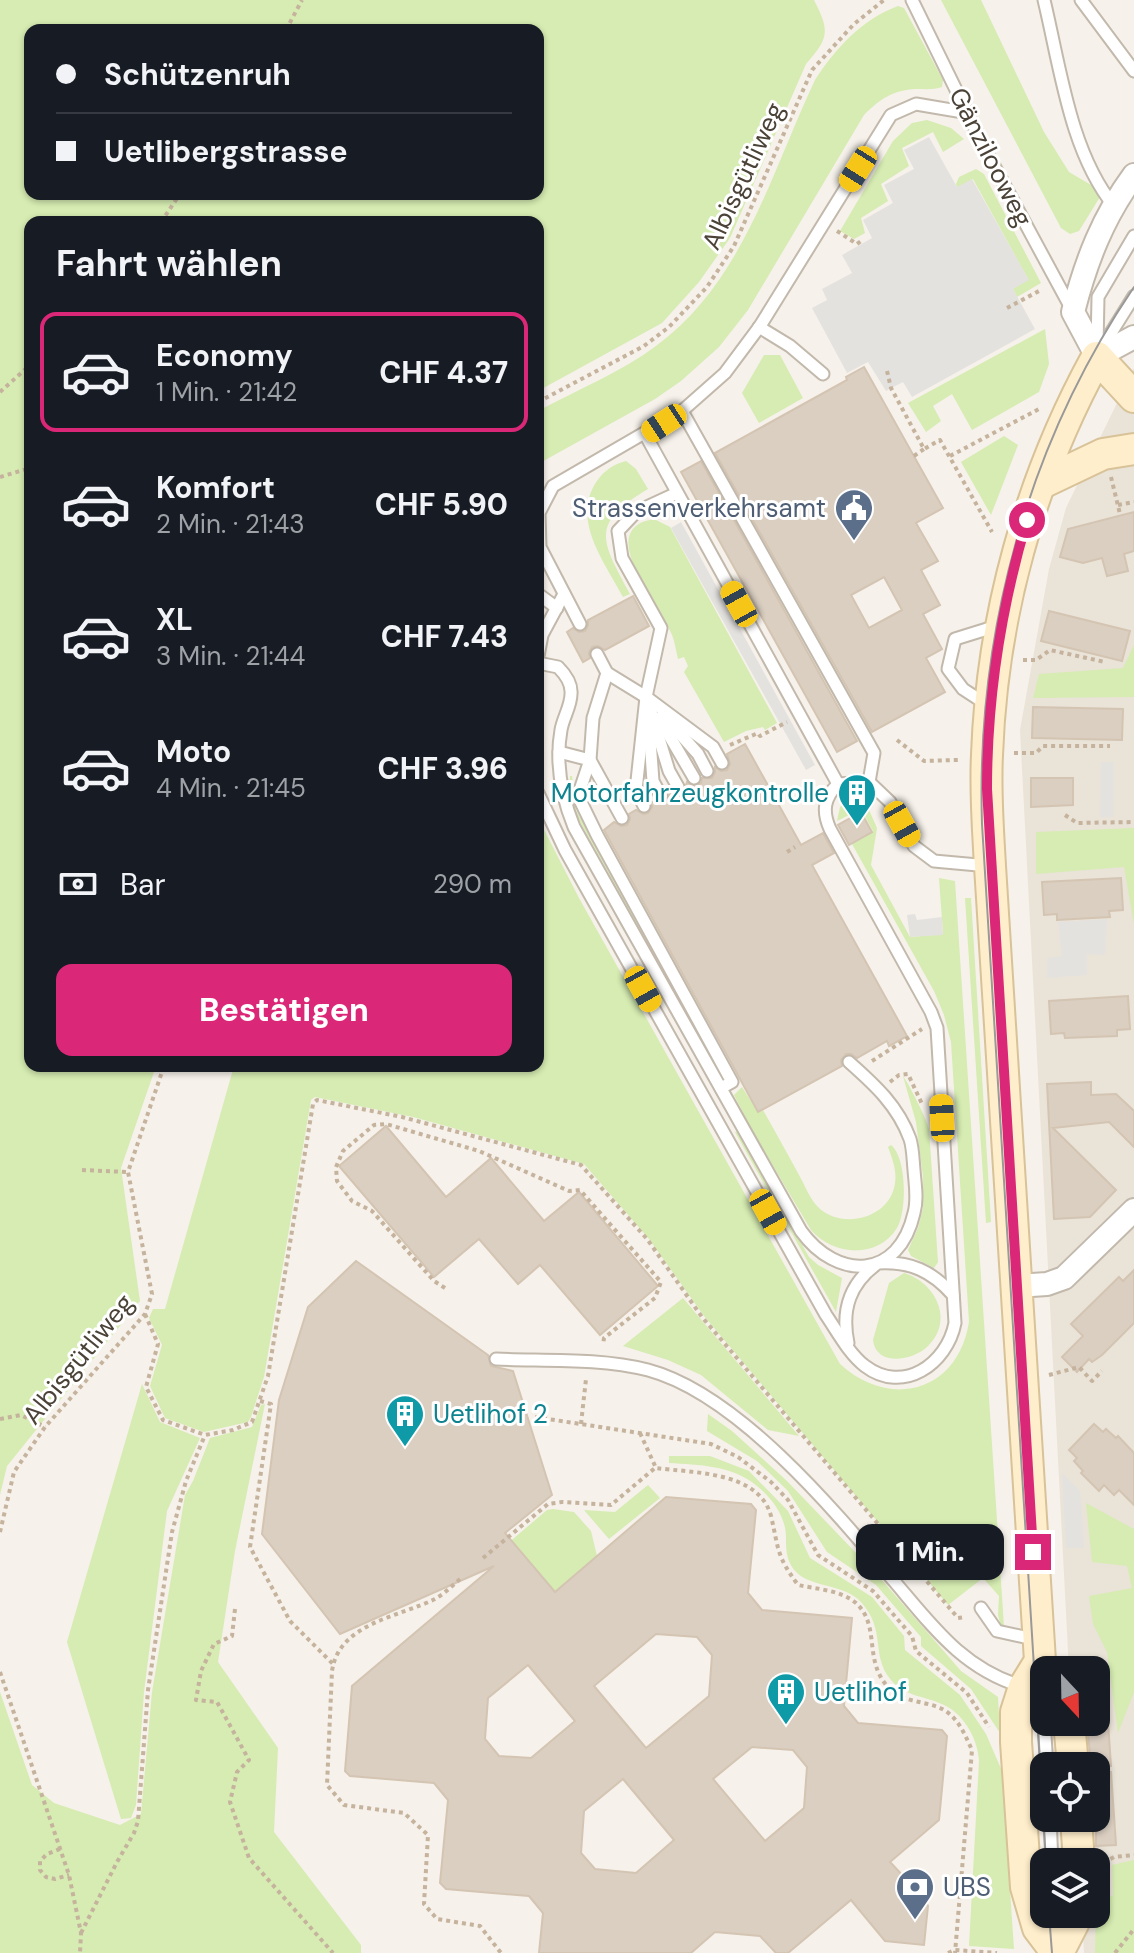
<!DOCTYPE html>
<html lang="de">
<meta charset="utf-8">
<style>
body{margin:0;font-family:"DM Sans",sans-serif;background:#242831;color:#f1f3f6;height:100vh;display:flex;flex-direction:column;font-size:30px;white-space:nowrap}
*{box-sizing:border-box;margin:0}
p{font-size:26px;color:#9ea1a6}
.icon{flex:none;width:44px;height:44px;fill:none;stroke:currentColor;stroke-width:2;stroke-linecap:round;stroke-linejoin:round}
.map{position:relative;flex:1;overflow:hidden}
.details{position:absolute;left:24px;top:216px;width:520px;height:856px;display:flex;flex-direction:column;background:#171b24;border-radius:16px;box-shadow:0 2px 6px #0004}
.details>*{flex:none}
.hud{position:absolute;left:24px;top:24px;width:520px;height:176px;border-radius:16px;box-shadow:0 2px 6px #0004;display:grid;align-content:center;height:176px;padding:0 32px;background:#171b24}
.needle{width:52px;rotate:158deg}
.buttons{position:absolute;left:1030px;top:1656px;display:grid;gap:16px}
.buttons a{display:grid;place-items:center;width:80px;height:80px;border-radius:16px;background:#171b24;box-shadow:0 2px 6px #0004;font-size:40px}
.end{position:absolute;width:36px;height:36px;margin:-18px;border:10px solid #db2777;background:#fff;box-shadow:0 0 0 4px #fff}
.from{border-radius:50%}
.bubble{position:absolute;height:56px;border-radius:16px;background:#171b24;box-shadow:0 2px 6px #0004;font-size:26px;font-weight:800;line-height:56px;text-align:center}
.car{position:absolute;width:24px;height:48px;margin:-24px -12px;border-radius:10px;box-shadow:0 0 6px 2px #0007;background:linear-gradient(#f5c518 24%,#345 0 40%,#f5c518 0 76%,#345 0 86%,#f5c518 0)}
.hud b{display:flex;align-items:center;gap:28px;height:76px;font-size:30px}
.hud b+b{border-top:2px solid #363941}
.hud i{width:20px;height:20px;background:#f1f3f6}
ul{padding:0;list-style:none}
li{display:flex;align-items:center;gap:24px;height:120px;margin:0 16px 12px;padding:0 16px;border:4px solid transparent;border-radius:16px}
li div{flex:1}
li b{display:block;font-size:30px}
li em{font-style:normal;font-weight:800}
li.current{border-color:#db2777}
li>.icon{width:72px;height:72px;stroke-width:1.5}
h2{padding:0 32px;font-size:36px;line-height:96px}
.pay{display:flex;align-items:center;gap:20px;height:88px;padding:0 32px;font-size:30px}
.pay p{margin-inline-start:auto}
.cta{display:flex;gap:16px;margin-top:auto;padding:16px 32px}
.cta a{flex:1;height:92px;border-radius:16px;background:#db2777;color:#fff;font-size:32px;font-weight:800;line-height:92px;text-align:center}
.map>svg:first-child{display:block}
.residential{fill:#eae3d8}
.green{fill:#d6ecb2;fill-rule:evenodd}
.parking{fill:#e4e2df}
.building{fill:#dbcfc2;stroke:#d4c4b2;stroke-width:2;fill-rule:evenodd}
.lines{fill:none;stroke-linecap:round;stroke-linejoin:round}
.lane-casing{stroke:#c2b9ac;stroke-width:15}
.street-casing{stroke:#c2b9ac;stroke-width:26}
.secondary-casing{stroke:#d8c298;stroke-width:34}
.path{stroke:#c5b39d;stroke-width:4;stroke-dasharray:4 4;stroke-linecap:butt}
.lane{stroke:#fff;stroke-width:11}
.street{stroke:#fff;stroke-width:22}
.secondary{stroke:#ffeecb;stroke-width:30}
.tram{stroke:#999;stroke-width:2}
.route{stroke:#db2777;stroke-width:10}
.labels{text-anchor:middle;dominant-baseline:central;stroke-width:6;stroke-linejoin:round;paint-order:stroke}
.street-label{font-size:26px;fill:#4b4238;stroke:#fff}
.service-label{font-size:26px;fill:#4e5e75;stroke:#fff;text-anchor:end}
.culture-label{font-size:26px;fill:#0d838f;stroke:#fff;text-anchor:start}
</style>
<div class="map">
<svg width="1134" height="1953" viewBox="0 0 1134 1953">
<rect width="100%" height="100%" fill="#f6f1ea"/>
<polygon class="residential" points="1134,368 1134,1953 1084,1953 1082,1914 1096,1914 1096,1862 1079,1862 1077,1818 1096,1818 1096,1766 1074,1766 1072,1722 1096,1722 1096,1670 1069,1670 1020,730 1049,569 1066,508"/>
<g class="green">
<path d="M0,0h814c16,31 15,38 -8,64l-76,174 -31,44 -37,41 -124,68v-169h-508v844h126l-35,102 19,133 -133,165 -7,29zM30,30h508v164h-508z"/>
<polygon points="941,0 981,0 1044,132 1069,172 1103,192 1079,231 1070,234 1061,228"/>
<path d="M898,6l6,2 39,72 -1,7c-8,3 -17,2 -26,2 -23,1 -36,10 -52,26l-116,195 -29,37 -38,34 -26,18 -117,65v-53c39,-21 83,-39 118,-65 87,-64 115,-173 159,-266 20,-31 47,-61 83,-74z"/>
<polygon points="927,120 951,128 964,139 943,152 933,132 902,148 909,166 881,184 888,201 861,218 865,233 854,239 840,231 893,141 912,123"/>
<polygon points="976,169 984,174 1041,283 1017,297 1013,289 1028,279 973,179 957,188 956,184 959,177"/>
<polygon points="1045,329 1049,364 1039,392 972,430 952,394 933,406 941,421 926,432 908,403"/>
<polygon points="764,355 780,355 803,398 759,423 742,393"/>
<polygon points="1004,436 1018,445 991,515 961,462"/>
<path d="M626,461l10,8 12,20c-59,35 -47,51 -18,105l-7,3c-19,-36 -55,-81 -23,-120 8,-9 15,-13 26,-16z"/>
<path d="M654,519l16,8 107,196 -12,7 -2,-3 -17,4 -22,11 -40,-70 4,-6 -4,-9 -6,2c-2,-8 -3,-17 -6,-24 -11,-29 -80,-106 -18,-116z"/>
<polygon points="1134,645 1134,697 1033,698 1039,674 1123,668"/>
<polygon points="570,776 572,776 576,810 721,1072 719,1073 574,811 569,793"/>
<path d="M852,799l14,4 11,25 -6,37 39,72 33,-3 -4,-56 16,3 49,746h-3l-3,-12 1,-19 -16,-18 -35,27 -244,-289 -55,-77 -65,-75 -171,-47 -98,-20 -4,3 -47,277 -13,40 -3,5 -44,10 -39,-14 -15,-32 12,-41 -13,-27 4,-9h12l69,-243h304v-248l41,80 261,466c50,46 118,28 129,-42l-18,-280 -7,-27 -10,-24 -82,-147 21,-13 -12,-22 -24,12 3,-14z"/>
<polygon points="1134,828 1134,924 1124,867 1036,874 1036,832"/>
<polygon points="965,898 971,898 991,1222 986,1223"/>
<path d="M903,1076c6,8 24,44 26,53l9,133 -4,6 -23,-12 -3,-6 10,-22 5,-20v-31l-7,-55z"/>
<path d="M742,1087l16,25 5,-2c12,21 24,43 36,65 6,10 10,23 19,32 24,24 73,11 77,-24 2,-13 -3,-25 -7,-36l3,-2c16,13 16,66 6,83 -20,32 -65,27 -86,2l-60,-101 -17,-34z"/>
<polygon points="738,1131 809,1257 818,1265 842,1278 836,1312 735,1132"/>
<path d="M904,1273c31,9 51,47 24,73 -15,15 -52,21 -55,-6l16,-57z"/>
<polygon points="683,1298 799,1436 768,1430 701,1375 668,1360 623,1346"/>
<polygon points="142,1384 160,1422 200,1438 167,1511 144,1692 136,1805 131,1818 121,1819 67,1642"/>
<polygon points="265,1404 235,1551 218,1662 278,1748 274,1832 361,1945 361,1953 0,1953 0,1692 32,1785 54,1803 120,1825 141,1814 152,1692 185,1495 193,1481 210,1438 252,1427 261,1405"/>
<polygon points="708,1414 732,1431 787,1481 881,1579 961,1671 998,1697 1000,1733 971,1689 921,1646 921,1637 876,1585 827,1552 788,1491 757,1461 707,1431"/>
<path d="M669,1456h41l39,15 39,40 22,47 62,39 32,39 1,14 55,45 26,39 16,37 12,178 -45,-3 10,-185c-1,-21 -14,-45 -33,-55 -19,-10 -41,-9 -55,-26 -21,-25 -4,-49 -30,-78 -18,-20 -55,-13 -69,-35 -6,-10 -6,-19 -6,-30 0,-20 -14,-39 -29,-51 -25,-21 -58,-21 -88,-23z"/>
<polygon points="648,1485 660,1498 609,1539 584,1510 615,1512"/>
<polygon points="1086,1503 1134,1529 1134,1692 1118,1733 1107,1652 1093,1624 1089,1596 1132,1588 1127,1566 1092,1562"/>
<polygon points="553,1509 574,1512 591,1531 597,1556 555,1592 519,1550 514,1550 491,1568 486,1562 547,1510"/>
<polygon points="1134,1860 1134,1953 1095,1953 1096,1899 1113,1896 1112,1865"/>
</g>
<g class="parking">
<polygon points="929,137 957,187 972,179 1029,280 1013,289 1035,329 912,397 903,382 886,391 868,362 847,373 812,308 827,300 822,289 852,273 842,255 872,238 863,220 893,203 884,185 914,169 904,150"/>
<polygon points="681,522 815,765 806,770 671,528"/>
<polygon points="1101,762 1114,762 1113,817 1100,817"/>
<polygon points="915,914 917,920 942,917 943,935 910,937 907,915"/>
<polygon points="1107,919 1105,955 1087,954 1087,975 1047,978 1048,958 1062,956 1058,922"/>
<polygon points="1062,1473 1080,1491 1084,1548 1066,1548"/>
</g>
<g class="building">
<path d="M864,367l79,141 -27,15 22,38 -17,9 19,35 -17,9 19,35 -16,9 19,34 -73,40 -157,-279 132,-73 -1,-3zM884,577l18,33 -33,18 -18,-33z"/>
<polygon points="701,461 857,741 837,752 681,472"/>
<polygon points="1134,512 1134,551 1124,554 1128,571 1107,576 1102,558 1083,563 1060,557 1068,529"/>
<polygon points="633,596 649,626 605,650 598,646 592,647 589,653 590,658 583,662 567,632 573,628 579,632 585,631 588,625 588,620"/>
<polygon points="1049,611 1130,631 1122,661 1041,641"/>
<polygon points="1033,707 1123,709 1122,740 1032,738"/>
<polygon points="745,744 801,845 823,833 834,853 812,865 907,1036 889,1046 887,1041 857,1058 851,1054 846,1054 841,1060 842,1066 758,1112 604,830 614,822 621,826 627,825 630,819 629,814 636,810 643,814 648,813 652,807 651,802 666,803 670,791 677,795 683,794 687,782 695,786 701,783 702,778 712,778 715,772 715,767 721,771 727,770 730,764 727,754"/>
<polygon points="1031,778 1073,778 1073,805 1031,807"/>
<polygon points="861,812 872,832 849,845 838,825"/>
<polygon points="1121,878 1123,910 1109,911 1110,917 1057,920 1057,914 1044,915 1042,882"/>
<polygon points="1128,996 1130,1029 1117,1030 1117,1036 1065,1038 1064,1033 1051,1034 1049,1001"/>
<polygon points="1091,1082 1091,1095 1116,1094 1134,1111 1134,1147 1109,1122 1053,1128 1116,1190 1090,1217 1054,1219 1047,1084"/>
<polygon points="386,1126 446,1197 491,1158 544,1221 579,1192 658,1286 600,1335 540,1265 518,1284 479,1239 434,1277 339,1166"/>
<path d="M356,1261l132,94 3,11 22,5 39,124 -47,38 50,59 111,-95 85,7 5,6 -8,83 14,17 90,8 -8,88 14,17 84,7 5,6 -8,84 -49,42 34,36 4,8 -4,39 -39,-4 -34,-41 -63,53h-12l-16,-17 -45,-4 -24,21h-152l4,-40 -14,-17 -83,-7 -6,-6 8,-83 -14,-17 -84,-7 -5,-5 7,-85 142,-120 -154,68 -78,-100 17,-134 29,-93zM656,1634l41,3 15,18 -3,41 -63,52 -52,-62zM528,1665l47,56 -44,37 -32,-2 -14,-17 3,-41zM752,1747l41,3 14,17 -3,41 -39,33 -52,-62zM623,1779l51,61 -38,33 -41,-4 -14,-16 3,-42z"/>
<polygon points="1134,1270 1134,1323 1102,1355 1092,1362 1089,1359 1077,1372 1062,1357 1083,1336 1071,1324 1119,1277 1123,1281"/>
<polygon points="1094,1424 1103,1432 1106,1429 1116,1438 1118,1436 1134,1453 1134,1505 1119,1490 1114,1495 1104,1485 1099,1491 1081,1473 1083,1471 1074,1461 1077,1458 1069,1450"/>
<polygon points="1087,1722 1108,1722 1111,1766 1091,1766"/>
<polygon points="1096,1772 1111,1772 1116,1845 1096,1846"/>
</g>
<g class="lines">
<defs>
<g id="lane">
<polyline points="912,0 985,149 1071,308"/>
<path d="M1044,0c16,66 26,152 70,206"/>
<polyline points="1081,0 1134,71"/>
<polyline points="759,327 790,346 823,374"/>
<polyline points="1097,346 1098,297 1134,236"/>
<polyline points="1101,349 1134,296"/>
<polyline points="682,411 874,753 869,782"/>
<polyline points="645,434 838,784"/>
<polyline points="538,594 557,608"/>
<polyline points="580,624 540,547 539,513 553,486 682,411 725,373 760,326 891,115 916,104 969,113"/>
<polyline points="597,654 607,673 646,697 713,747 722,763"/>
<polyline points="538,656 542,635 564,594"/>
<path d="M538,663l20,4c7,7 14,17 13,27 0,12 -8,24 -10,36 -6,34 0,65 13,97l227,404c36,50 98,49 113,-18 4,-14 1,-29 0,-43 -1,-10 -1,-22 -4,-31 -12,-33 -35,-54 -61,-77"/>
<polyline points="607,673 593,718 590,760 622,818"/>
<polyline points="648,702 669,771 678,787"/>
<polyline points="986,704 963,689 948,669 955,639 1000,625"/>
<polyline points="659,718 694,778"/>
<polyline points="666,718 698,754 707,771"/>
<polyline points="649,726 653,781 661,796"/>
<polyline points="559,752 590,760 578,796 597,835 732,1082 721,1088"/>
<path d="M538,793l27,57 261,465c11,16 23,39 39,51 38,29 82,-2 90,-43l-18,-295 -6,-16 -101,-183c-8,-18 -6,-31 8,-45l31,-2 21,20 24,44 20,15 55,5"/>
<polyline points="644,806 636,790 646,697 661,628 622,558 618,531 636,512 677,493"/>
<path d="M848,1343c-7,-34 2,-60 30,-80 32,-2 54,8 75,32"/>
<path d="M496,1359c50,2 104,-1 152,11 90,24 188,142 246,211 39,46 70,89 130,106"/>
<polyline points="981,1608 997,1631 1038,1640"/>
<polyline points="1041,1675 1047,1766"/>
<polyline points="1050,1818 1052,1862"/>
<polyline points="1055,1914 1057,1936"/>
</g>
<g id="street">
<path d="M1134,175c-31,42 -48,86 -61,137l24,45 37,-20"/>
<polyline points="1016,1286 1047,1284 1064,1278 1134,1210"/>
</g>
<g id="secondary">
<polyline points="1040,484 1103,454 1134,449"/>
<polyline points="1069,1722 1073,1766"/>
<polyline points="1076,1818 1079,1862"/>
<path d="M1057,1953l-19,-25 -12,-41 -10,-145v-30l8,-25 16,-26 -50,-795c-2,-37 -5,-74 -3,-111 5,-139 43,-276 110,-398l37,40"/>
<polyline points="1058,1953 1078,1914"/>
</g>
</defs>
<use href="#lane" class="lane-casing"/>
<use href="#street" class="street-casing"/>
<use href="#secondary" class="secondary-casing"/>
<g class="path">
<polyline points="286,30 302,0"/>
<polyline points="161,222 180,194"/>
<polyline points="837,231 857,244 861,241"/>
<polyline points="1007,308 1039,291"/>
<polyline points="887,371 891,388 924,449 940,440 992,532"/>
<polyline points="0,392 30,365"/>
<polyline points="538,402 644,346 669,327 707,287 734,246 812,70 854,24 884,0"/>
<polyline points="914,456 924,449"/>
<polyline points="950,456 1039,409"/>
<polyline points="0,477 30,468"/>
<polyline points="1111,477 1120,514"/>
<polyline points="1118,505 1134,502"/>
<polyline points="1023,660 1036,660 1050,650 1105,662"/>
<polyline points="897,740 924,761 958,760"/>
<polyline points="730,745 758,733 760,736 787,722"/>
<polyline points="1014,753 1036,753 1043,746 1110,746"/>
<polyline points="1065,815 1077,823 1134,822"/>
<polyline points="787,852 795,847"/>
<polyline points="872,1061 922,1029"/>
<polyline points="890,1082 899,1075 908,1074 923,1106"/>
<polyline points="82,1170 127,1172"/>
<polyline points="445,1288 434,1281 372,1211 352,1201 337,1181 336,1167 343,1151 374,1125 386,1124 479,1151 569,1191 580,1190 661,1282 655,1298 604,1338 603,1345"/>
<polyline points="145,1314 158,1344 146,1387 163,1420 205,1435 233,1430 252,1422 268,1376 313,1104 317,1100 402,1117 581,1165 647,1239 702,1317 958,1618 966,1617"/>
<polyline points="1049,1375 1079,1367 1092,1381 1102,1371"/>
<polyline points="260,1401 271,1404 250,1547 290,1621 333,1664"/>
<polyline points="535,1417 711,1444 738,1457 771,1482 788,1500 818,1555 873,1591 912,1636 916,1651 967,1693 989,1727"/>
<polyline points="0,1419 21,1415 45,1427"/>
<polyline points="581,1424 586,1379"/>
<path d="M640,1433l16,35c37,5 103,3 115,48 8,34 5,39 27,69 18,4 43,5 58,18 25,23 7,57 32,84 15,17 39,13 56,23 15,9 21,25 28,40l-17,203"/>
<polyline points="0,1532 14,1472 45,1427 145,1314 152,1294 128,1172 164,1066"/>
<polyline points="483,1558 548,1504 562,1502 611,1505 655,1468"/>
<path d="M460,1579c-8,7 -16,15 -25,20 -36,18 -96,24 -103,72l-5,114 17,20 60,8 24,22 -4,69 13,15 43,7 21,27"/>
<polyline points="235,1609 232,1636 214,1644 201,1671 196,1700 217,1702 249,1760 237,1772 230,1802 249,1858 333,1953"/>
<polyline points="0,1672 69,1875 81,1933 80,1953"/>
<polyline points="60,1849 47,1854 40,1861 40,1870 46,1877 55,1879 69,1875"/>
<polyline points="1096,1893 1108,1893 1107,1861 1114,1857 1134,1855"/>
<polyline points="81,1933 117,1862 134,1833 138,1821 148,1690 172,1532 186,1481 205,1435"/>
<polyline points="948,1953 955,1950 997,1953"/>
<polyline points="1115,1953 1134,1929"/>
</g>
<use href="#lane" class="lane"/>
<use href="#street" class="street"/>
<use href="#secondary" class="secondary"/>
<g class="tram">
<path d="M1046,1862l-64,-1038c-6,-190 45,-379 152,-537"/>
<polyline points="1049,1914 1052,1953"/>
</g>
</g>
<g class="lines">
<path class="route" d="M1027,520c-26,88 -40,178 -40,269l46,763"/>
</g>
<defs>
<symbol id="civic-pin" viewBox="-11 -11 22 30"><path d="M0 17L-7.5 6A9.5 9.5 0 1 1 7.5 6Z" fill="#5c6f8a" stroke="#fff"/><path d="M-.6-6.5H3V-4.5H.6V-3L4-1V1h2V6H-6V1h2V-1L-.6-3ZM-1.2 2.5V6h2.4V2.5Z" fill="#fff"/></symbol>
<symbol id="building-pin" viewBox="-11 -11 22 30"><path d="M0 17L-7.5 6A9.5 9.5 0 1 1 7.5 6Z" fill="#0f9aa8" stroke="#fff"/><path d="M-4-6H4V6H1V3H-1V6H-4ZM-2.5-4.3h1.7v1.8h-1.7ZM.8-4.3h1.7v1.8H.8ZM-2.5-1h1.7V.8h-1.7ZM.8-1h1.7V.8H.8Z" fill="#fff"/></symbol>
<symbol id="bank-pin" viewBox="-11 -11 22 30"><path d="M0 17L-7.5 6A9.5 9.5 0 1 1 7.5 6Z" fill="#5c6f8a" stroke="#fff"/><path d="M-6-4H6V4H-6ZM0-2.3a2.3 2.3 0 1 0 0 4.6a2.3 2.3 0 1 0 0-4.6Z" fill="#fff"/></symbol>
</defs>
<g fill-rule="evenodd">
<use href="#civic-pin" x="832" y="486" width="44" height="60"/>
<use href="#building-pin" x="835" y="771" width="44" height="60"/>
<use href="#building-pin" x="383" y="1392" width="44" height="60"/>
<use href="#building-pin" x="764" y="1670" width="44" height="60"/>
<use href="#bank-pin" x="893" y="1865" width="44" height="60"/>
</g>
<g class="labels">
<g class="street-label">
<text transform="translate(991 157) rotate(63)">Gänzilooweg</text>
<text transform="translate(743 176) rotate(-65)">Albisgütliweg</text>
<text transform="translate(78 1359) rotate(-51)">Albisgütliweg</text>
</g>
<g class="service-label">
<text x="826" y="508">Strassenverkehrsamt</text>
<text x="943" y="1887" text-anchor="start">UBS</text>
</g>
<g class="culture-label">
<text x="829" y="793" text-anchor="end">Motorfahrzeugkontrolle</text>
<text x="433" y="1414">Uetlihof 2</text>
<text x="814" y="1692">Uetlihof</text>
</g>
</g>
</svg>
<div class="buttons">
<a><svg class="needle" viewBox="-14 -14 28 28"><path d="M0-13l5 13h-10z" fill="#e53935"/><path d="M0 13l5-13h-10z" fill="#9ea1a6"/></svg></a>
<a><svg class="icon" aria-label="locate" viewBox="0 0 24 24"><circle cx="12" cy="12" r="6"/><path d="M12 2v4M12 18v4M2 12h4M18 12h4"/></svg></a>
<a><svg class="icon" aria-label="layers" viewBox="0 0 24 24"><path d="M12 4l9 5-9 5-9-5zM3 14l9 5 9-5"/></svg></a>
</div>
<i class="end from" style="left:1027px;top:520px"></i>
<i class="end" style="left:1033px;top:1552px"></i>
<div class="bubble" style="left:856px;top:1524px;width:148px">1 Min.</div>
<i class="car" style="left:858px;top:169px;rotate:212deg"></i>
<i class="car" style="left:664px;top:423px;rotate:237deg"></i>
<i class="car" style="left:739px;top:604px;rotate:331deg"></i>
<i class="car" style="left:902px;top:824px;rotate:151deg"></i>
<i class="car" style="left:643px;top:989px;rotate:151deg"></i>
<i class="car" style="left:942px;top:1118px;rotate:357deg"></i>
<i class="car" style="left:768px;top:1212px;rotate:151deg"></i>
<div class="hud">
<b><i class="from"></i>Schützenruh</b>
<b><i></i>Uetlibergstrasse</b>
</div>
<section class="details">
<h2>Fahrt wählen</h2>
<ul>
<li class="current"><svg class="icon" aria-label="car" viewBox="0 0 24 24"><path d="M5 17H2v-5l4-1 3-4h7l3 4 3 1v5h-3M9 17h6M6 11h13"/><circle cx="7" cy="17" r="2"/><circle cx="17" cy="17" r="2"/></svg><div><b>Economy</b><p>1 Min. · 21:42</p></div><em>CHF 4.37</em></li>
<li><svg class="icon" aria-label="car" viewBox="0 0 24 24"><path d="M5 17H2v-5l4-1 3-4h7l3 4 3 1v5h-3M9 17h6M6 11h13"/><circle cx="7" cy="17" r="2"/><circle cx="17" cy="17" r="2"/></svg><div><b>Komfort</b><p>2 Min. · 21:43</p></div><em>CHF 5.90</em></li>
<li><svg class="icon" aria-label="car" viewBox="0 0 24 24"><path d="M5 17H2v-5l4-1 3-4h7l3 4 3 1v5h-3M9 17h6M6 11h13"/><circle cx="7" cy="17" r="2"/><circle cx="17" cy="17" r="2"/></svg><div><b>XL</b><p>3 Min. · 21:44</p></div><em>CHF 7.43</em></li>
<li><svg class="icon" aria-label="car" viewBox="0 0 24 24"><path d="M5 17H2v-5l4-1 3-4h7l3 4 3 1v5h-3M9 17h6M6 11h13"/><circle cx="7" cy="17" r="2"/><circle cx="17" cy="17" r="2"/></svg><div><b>Moto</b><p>4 Min. · 21:45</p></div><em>CHF 3.96</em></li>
</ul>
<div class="pay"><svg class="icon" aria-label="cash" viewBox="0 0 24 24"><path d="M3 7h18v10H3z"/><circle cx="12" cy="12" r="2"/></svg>Bar<p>290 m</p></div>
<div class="cta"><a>Bestätigen</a></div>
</section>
</div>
